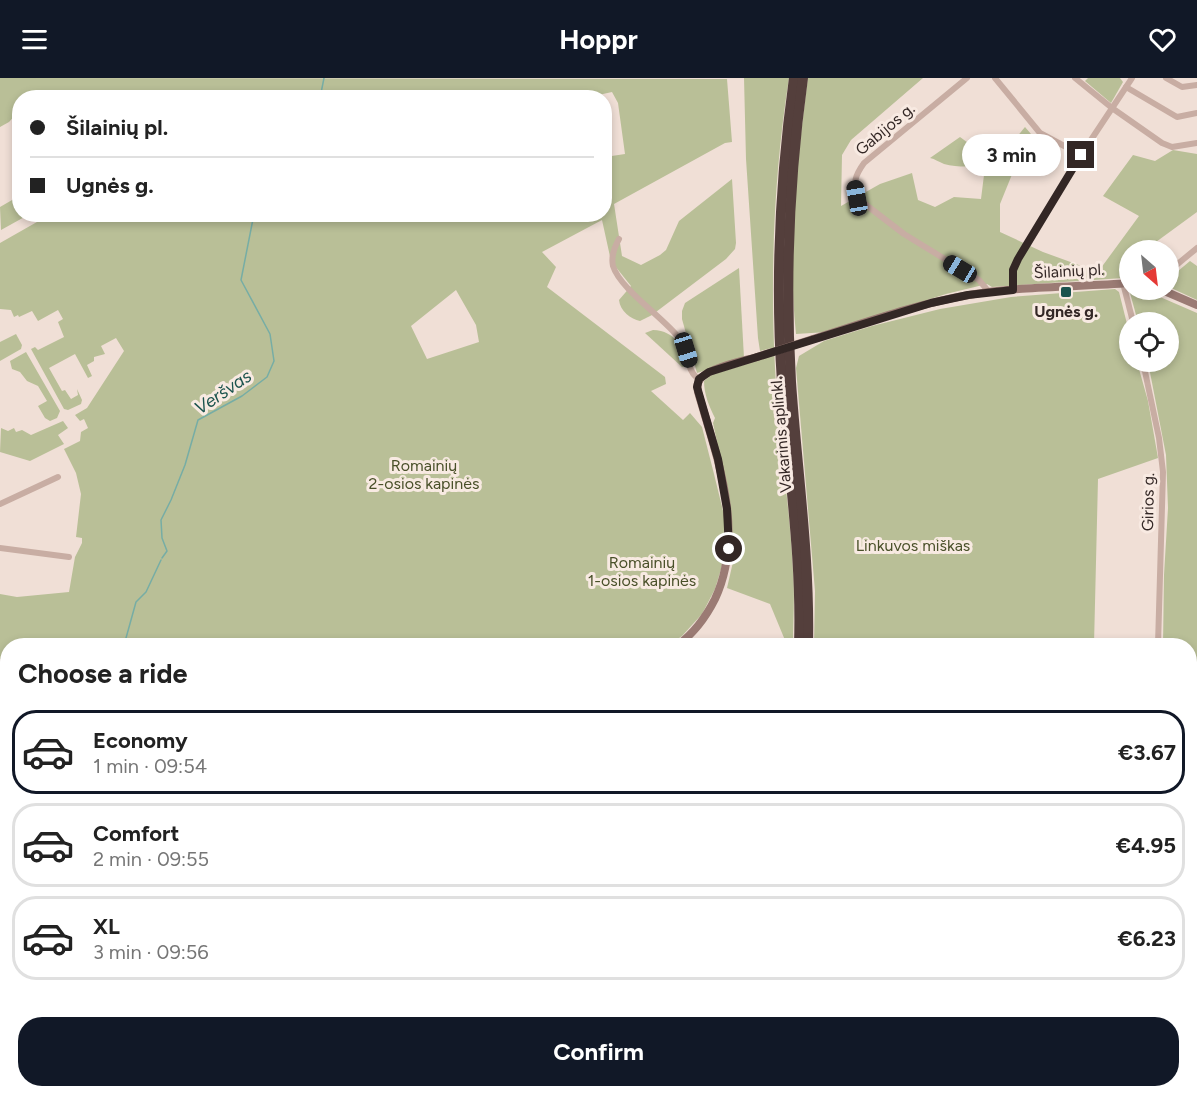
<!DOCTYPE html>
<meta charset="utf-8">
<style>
body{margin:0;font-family:Figtree,sans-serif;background:#f2f2f2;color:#222;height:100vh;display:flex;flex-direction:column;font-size:22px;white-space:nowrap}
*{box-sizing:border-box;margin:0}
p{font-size:20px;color:#767676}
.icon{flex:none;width:33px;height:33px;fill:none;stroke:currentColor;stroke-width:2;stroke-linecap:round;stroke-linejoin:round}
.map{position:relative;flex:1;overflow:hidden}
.panel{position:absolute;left:0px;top:560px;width:1197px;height:460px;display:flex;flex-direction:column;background:#fff;border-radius:24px 24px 0 0;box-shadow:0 3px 9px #0003}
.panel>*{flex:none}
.top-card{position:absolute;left:12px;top:12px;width:600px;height:132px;border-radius:24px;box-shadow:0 3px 9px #0003;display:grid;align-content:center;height:132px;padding:0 18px;background:#fff}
.needle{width:39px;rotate:152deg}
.controls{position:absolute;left:1119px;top:162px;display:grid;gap:12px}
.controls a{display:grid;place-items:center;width:60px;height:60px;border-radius:50%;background:#fff;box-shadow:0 3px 9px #0003;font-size:30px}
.end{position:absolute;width:27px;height:27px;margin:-14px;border:8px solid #332725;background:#fff;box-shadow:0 0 0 3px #fff}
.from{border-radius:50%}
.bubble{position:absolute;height:42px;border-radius:21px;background:#fff;box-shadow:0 3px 9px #0003;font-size:20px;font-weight:700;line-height:42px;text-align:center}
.car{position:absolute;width:18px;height:36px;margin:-18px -9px;border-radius:8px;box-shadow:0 0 4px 2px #0007;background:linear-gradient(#222 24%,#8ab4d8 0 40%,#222 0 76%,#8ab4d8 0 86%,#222 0)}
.top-card b{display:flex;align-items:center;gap:21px;height:57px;font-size:22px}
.top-card b+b{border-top:2px solid #e0e0e0}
.top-card i{width:15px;height:15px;background:#222}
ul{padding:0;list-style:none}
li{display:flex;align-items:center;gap:18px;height:84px;margin:0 12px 9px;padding:0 6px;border:3px solid #e0e0e0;border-radius:24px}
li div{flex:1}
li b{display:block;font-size:22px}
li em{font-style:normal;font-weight:700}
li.selected{border-color:#111827}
li>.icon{width:54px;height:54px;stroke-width:1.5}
h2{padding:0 18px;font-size:27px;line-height:72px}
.action{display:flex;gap:12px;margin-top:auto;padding:12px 18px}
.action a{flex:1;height:69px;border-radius:24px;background:#111827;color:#fff;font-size:24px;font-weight:700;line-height:69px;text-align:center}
header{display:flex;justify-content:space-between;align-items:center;height:78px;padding:0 18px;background:#111827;color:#fff;font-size:27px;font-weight:700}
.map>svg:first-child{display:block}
.green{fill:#b9bf97;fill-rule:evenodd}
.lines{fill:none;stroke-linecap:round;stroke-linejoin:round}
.stream{stroke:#76ada5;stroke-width:1.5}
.street{stroke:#c8ada3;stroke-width:6}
.secondary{stroke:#9b7b74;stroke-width:8}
.highway{stroke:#543f3c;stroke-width:10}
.secondary-bridge{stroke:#9b7b74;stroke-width:8}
.route{stroke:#332725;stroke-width:8}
.poi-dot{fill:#1b534d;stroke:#f8eae2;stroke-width:2}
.labels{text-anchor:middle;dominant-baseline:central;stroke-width:6;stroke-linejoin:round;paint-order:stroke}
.street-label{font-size:16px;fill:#332725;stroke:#f8eae2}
.poi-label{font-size:16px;font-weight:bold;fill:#332725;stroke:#f8eae2}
.park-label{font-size:16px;fill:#495029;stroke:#f8eae2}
.water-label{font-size:18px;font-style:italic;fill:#1b534d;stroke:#f8eae2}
</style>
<header><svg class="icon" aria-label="menu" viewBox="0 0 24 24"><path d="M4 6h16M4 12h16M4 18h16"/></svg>Hoppr<svg class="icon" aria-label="heart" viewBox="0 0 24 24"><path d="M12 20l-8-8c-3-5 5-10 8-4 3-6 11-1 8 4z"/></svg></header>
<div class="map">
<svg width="1197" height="1019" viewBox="0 0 1197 1019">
<rect width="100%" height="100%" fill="#f0dfd6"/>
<g class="green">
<path d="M0,0l727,1 5,63 -7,1 -111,61 8,52 19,9 19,-10 6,-5 13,-29 53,-42 4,64 -1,6 -9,10 -74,56 -12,6c-9,-2 -20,-10 -21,-21l12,-14 -20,-25 -9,-41 -60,32 14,15 -9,20 118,90 1,7 -15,7 32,29 7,-7 12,14 12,47 11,45v37l-10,33 -13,25 -20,22 -13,9h-661l-1,17 -7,-3v-65l17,3 52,-5 6,-35 7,-14v-5l-6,-1 5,-43 -5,-21 -12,-24 16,-8 1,-9 7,-4 -4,-9 -4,2 -5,-6 12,-7 37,-57 -8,-13 -15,8 4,8 -11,3v4l-7,4 5,11 -4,2 -13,-24 -26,14 13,23 3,-1 6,9 7,-4 -1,-6 5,11 -1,4 -13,6 -4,-1 -33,-60 4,-2 3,3 26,-13 -6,-15 5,-3 -5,-9 -20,11 -6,-10 -13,6 -1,-2 -4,2 -3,-7 -11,-1v-66l51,-29h553l1,-57 20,-3 -7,-51 -6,-11 -27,6h-449l-4,-8 -13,7h-4l-2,-2 -5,3h-88l-1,13 -10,11 -9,5zM456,212l20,35 3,17 -52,17 -16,-33z"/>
<path d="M744,0h45c-15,95 -19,194 -14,290 3,68 15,136 18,204 2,24 0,49 0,73h-6l-17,-41 -43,-16 6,-26 -3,-59 -17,-80 2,-5c-6,-12 -11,-24 -11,-37l7,-6 62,-19 -1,-8 -12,3 -2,-13 -12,-179z"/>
<path d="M808,0h115l-72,62 -9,15 -1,51 39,-22 32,-11 6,27 17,7 19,-10 27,2 3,-24 -4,-9c-12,1 -25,1 -36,-2 -5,-2 -9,-5 -14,-6l30,-21c7,5 17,13 26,15 15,4 31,-15 39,-25l18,21 -30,24 -13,32v28l43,20 55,20 41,-56 -36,-20 30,-41 22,6 18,-11 24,4v58l-52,38h-15l-1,17 -6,11 -131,9 -5,-3 -41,10 -119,38 -31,2c-9,-85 1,-172 12,-256z"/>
<polygon points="1088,0 1120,0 1123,4 1111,25 1085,3"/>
<polygon points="19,118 20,136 28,137 1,152 0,129"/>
<polygon points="1190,183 1197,188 1197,222 1169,209 1171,199"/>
<polygon points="739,190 744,280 697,295 682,241 682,233 685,225"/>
<polygon points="1115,211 1119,214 1129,254 1130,284 1137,284 1148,323 1158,380 1098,401 1094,567 814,567 815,513 796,290 799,278 824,263 872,248 940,231 1011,219"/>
<polygon points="1133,212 1144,212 1197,235 1197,874 1190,859 1190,567 1163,567 1164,497 1168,430 1166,377 1148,284 1168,284 1168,244 1138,244 1130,215"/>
<path d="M653,252c23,1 29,17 34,37h-5l-37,-34z"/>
<polygon points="16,256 22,267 21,271 0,283 0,264"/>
<polygon points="26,274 60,333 57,340 50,343 45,340 38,328 47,323 38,308 27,303 20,294 12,291 10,283"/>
<polygon points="63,343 68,350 58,357 64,366 30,383 0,374 1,350 8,353 14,350 16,354 22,352 31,357"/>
<polygon points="0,755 7,756 7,811 0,808"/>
<polygon points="0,884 7,885 7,945 0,944"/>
<polygon points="7,977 8,1012 266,1012 275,1017 273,1019 0,1019 0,985"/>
</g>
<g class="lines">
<g class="stream">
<polyline points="320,20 324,0"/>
<polyline points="162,480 167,473 162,460 161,442 171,422 185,387 198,342 242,318 267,299 274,283 270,256 241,202 254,136"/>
<polyline points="119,567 126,560 136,524 146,514 161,482"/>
<polyline points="44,1019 46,1012"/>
</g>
<g class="street">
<path d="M967,0l-103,85c-10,14 -10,18 -7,35l47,36 75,46 10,12"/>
<polyline points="995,0 1040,55 1081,77"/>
<polyline points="1075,0 1112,30 1162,65 1172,69 1197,65"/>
<polyline points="1166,0 1182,9 1197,7"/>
<polyline points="1126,9 1177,39 1197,35"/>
<path d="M619,161c-4,7 -8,18 -6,27 7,23 51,52 66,72 9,11 7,34 20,41"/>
<polyline points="1168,194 1197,170"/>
<polyline points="1123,205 1133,244"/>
<polyline points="1013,212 1013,192 1018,181 1081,77 1132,0"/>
<polyline points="1143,284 1159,360 1163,394 1158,567"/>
<polyline points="0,426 58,399"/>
<polyline points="0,470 69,479"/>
<polyline points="0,836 8,837"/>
<polyline points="1190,879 1197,895"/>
<polyline points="1190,958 1197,955"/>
<polyline points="337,1012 339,1019"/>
<polyline points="410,1012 415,1019"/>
<polyline points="813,1012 819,1015 816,1019"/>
<polyline points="889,1012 899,1019"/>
<polyline points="999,1012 1009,1019"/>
<polyline points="276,1019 281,1012"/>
<polyline points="305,1019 322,1012"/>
<polyline points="475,1019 480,1012"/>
<polyline points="556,1019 561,1012"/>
<polyline points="650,1019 655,1012"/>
<polyline points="1031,1019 1047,1012"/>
</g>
<g class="secondary">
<polyline points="1162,212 1197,227"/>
<path d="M813,261c51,-16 103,-35 156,-44 52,-9 107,-8 161,-12"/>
<path d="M678,567c16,-12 28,-28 37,-46 31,-67 2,-141 -17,-207 -1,-6 -1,-10 3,-14 8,-10 42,-17 56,-21"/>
</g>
<g class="highway">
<path d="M794,0c-14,101 -19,202 -12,304 6,88 20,175 17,263"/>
<path d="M803,0c-14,101 -18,202 -12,304 6,88 19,175 17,263"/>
<polyline points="618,1019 623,1012"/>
<polyline points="630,1019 635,1012"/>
</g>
<polyline class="secondary-bridge" points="757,279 813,261"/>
</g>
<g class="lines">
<polyline class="route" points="729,471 727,431 718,381 697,309 699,301 709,294 931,225 968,217 1013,212 1013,192 1018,181 1081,77"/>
</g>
<rect class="poi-dot" x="1060" y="208" width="12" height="12" rx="3"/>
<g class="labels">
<g class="street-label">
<text transform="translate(885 51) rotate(-40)">Gabijos g.</text>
<text transform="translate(1069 193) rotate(-3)">Šilainių pl.</text>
<text transform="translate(781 357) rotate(-95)">Vakarinis aplinkl.</text>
<text transform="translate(1148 424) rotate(-89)">Girios g.</text>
</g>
<g class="poi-label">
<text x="1066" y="233">Ugnės g.</text>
</g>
<g class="park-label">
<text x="424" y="387">Romainių<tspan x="424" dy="18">2-osios kapinės</tspan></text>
<text x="913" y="467">Linkuvos miškas</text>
<text x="642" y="484">Romainių<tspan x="642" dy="18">1-osios kapinės</tspan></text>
</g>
<g class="water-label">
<text transform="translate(223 314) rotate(-34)">Veršvas</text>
</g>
</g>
</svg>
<div class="controls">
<a><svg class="needle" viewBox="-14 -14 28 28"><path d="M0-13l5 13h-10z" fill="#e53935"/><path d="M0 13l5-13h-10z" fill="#767676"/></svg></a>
<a><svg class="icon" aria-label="locate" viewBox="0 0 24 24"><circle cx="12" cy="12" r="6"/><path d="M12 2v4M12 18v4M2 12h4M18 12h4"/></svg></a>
</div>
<i class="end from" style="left:729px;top:471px"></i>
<i class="end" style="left:1081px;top:77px"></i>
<div class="bubble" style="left:962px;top:56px;width:99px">3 min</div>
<i class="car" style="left:857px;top:120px;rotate:350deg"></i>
<i class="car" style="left:960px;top:191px;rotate:301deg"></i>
<i class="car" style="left:686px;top:272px;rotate:163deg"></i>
<div class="top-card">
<b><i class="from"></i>Šilainių pl.</b>
<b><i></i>Ugnės g.</b>
</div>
<section class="panel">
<h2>Choose a ride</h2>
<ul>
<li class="selected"><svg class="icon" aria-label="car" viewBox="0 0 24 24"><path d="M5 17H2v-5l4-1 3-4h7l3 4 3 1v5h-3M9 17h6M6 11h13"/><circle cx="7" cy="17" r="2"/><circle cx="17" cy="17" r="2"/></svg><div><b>Economy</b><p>1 min · 09:54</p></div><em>€3.67</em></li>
<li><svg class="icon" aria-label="car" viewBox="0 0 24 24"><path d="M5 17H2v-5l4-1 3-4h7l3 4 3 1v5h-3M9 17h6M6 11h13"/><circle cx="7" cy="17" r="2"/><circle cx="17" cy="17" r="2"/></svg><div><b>Comfort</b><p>2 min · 09:55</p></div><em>€4.95</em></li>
<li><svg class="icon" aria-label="car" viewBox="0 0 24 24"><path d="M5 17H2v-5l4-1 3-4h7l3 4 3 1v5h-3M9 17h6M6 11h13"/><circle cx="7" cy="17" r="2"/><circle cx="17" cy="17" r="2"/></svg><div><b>XL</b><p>3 min · 09:56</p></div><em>€6.23</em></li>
</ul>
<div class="action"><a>Confirm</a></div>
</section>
</div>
